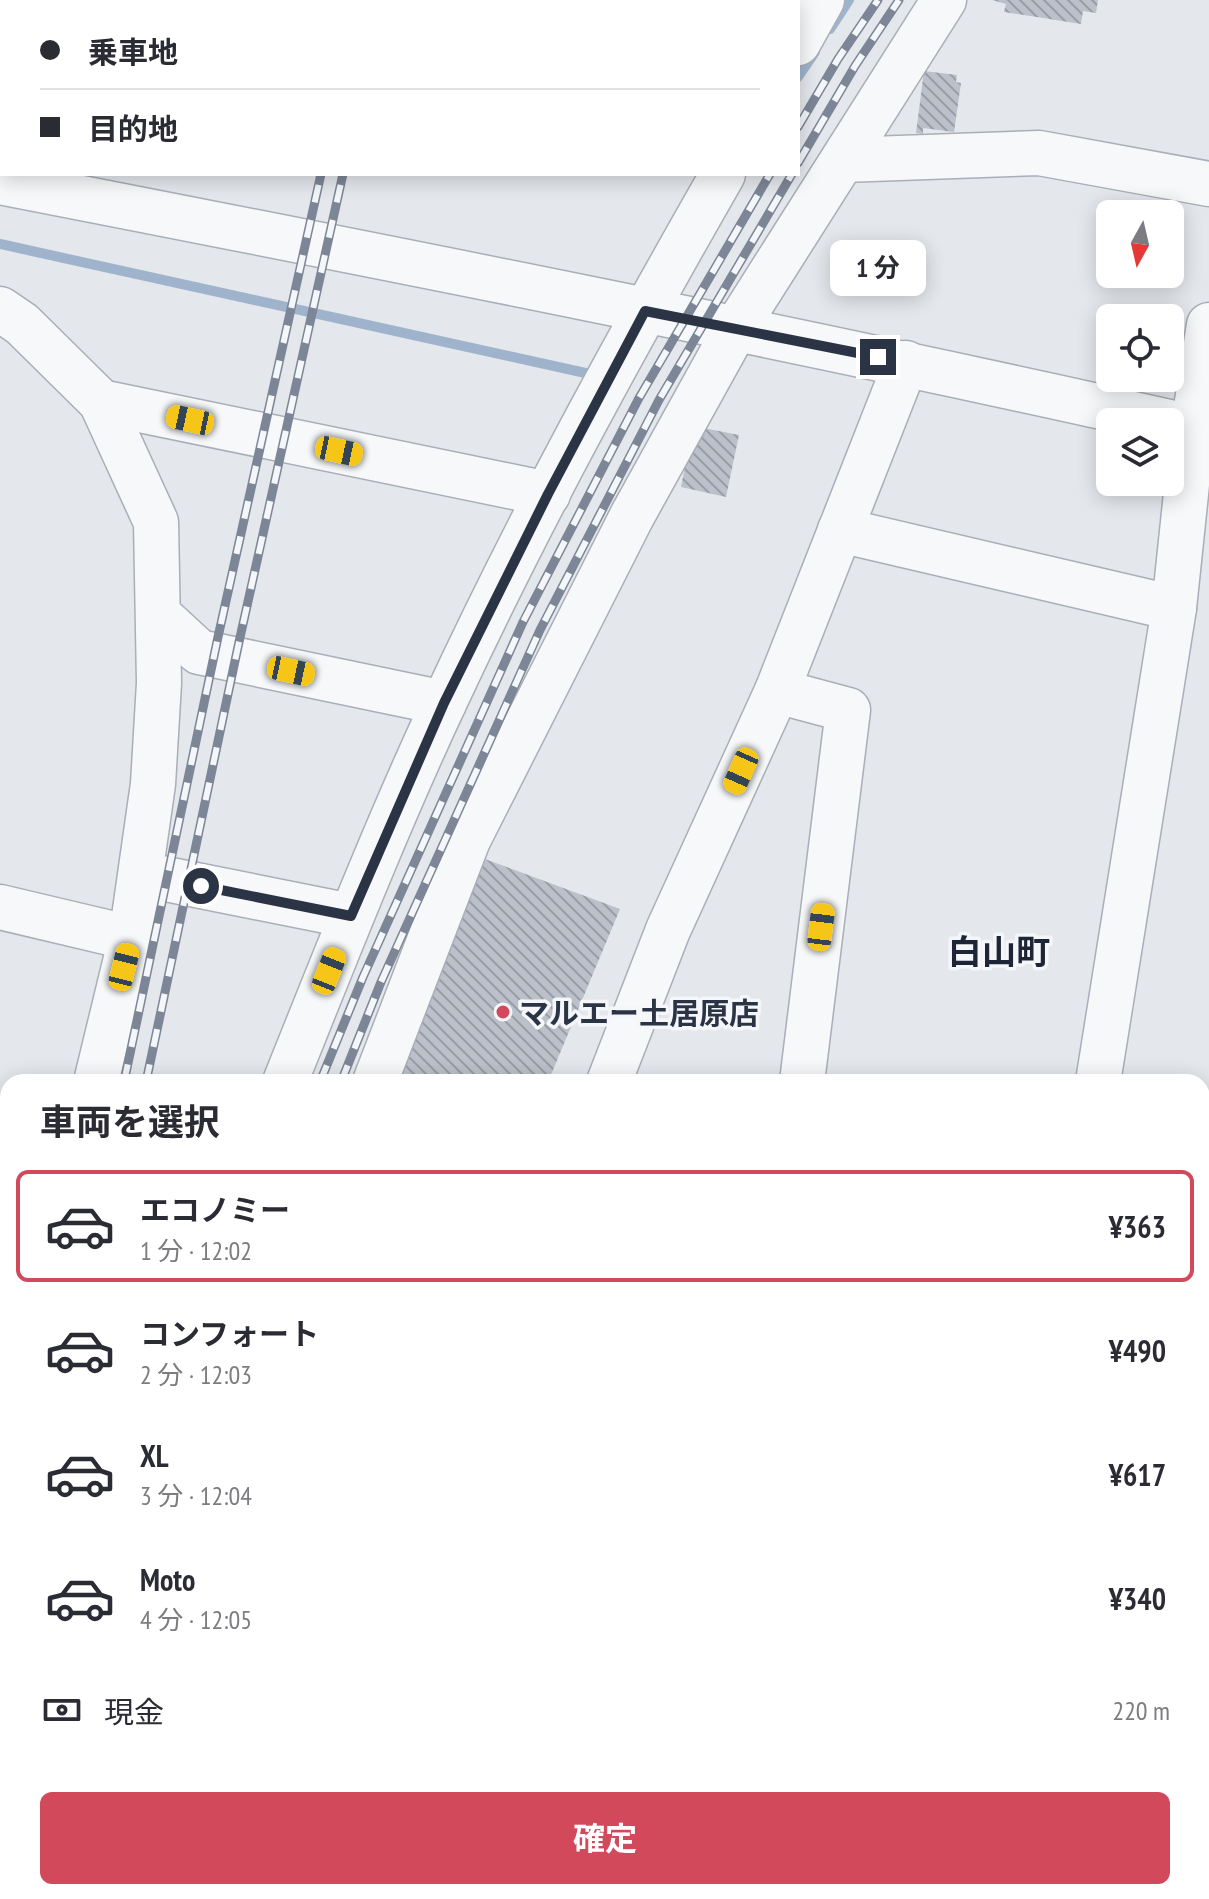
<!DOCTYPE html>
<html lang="ja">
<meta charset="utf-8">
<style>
body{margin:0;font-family:"PT Sans Narrow","Noto Sans JP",sans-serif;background:#f2f2f3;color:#2b2b33;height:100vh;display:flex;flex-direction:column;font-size:30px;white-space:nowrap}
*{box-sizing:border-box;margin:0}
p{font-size:26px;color:#7c7c81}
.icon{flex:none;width:44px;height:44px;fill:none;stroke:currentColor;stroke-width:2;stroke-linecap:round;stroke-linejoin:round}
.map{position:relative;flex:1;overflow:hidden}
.side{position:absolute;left:0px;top:1074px;width:1210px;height:826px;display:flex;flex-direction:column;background:#fff;border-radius:24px 24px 0 0;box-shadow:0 4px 20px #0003}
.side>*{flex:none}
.guide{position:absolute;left:0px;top:0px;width:800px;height:176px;box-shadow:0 4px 20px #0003;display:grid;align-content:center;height:176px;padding:0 40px;background:#fff}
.needle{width:52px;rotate:188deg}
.controls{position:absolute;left:1096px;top:200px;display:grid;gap:16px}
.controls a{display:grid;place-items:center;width:88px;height:88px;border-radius:12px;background:#fff;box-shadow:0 4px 20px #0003;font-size:40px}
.end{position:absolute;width:36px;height:36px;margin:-18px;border:10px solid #2b3445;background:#fff;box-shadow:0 0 0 4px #fff}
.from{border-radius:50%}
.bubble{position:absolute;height:56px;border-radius:12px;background:#fff;box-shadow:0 4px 20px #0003;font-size:26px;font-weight:700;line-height:56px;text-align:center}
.car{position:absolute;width:24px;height:48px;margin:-24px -12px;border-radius:10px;box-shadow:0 0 6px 2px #0007;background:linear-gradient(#f5c518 24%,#345 0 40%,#f5c518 0 76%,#345 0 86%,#f5c518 0)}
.guide b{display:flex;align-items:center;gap:28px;height:76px;font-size:30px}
.guide b+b{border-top:2px solid #e1e1e2}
.guide i{width:20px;height:20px;background:#2b2b33}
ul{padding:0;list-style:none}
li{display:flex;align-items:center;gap:24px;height:112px;margin:0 16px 12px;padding:0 24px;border:4px solid transparent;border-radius:12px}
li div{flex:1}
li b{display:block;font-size:30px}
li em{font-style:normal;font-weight:700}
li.selected{border-color:#d1495b}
li>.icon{width:72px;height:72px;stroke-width:1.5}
h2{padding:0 40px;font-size:36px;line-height:96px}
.pay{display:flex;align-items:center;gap:20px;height:88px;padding:0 40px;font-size:30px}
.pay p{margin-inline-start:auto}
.button{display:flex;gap:16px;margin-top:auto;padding:16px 40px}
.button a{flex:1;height:92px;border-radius:12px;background:#d1495b;color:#fff;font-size:32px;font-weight:700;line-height:92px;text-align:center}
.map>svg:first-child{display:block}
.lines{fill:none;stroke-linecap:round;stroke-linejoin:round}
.stream{stroke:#9fb4cc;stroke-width:10}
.building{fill:url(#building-back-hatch)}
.minor-casing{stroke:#a9aeb7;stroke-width:47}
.minor{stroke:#f7f8fa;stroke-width:44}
.rail-casing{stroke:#7d8696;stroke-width:9}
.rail{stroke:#f4f6f9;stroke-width:6;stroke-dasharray:18;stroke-linecap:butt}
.route{stroke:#2b3445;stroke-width:10}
.poi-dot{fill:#d1495b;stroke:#f4f6f9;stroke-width:3}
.labels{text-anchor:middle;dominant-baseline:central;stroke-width:7;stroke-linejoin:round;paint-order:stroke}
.poi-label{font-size:30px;font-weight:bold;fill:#2b3445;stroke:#f4f6f9;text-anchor:start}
.quarter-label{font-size:34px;font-weight:bold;fill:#1d2536;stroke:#f4f6f9}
</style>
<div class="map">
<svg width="1209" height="1899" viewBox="0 0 1209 1899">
<defs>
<pattern id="building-back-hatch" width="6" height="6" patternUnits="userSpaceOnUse" patternTransform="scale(2)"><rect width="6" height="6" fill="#bbc0ca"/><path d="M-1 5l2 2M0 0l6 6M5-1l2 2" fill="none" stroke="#989da6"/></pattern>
</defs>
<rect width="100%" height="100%" fill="#e4e7ec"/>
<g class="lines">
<g class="stream">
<polyline points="830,29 849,0"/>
<polyline points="798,77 815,52"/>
<polyline points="0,244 590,374"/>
</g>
</g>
<g class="building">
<polygon points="992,0 1098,0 1096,13 1083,11 1081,24 1004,12 1006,4"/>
<polygon points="924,71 957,75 956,82 961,83 954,132 923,128 923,134 916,133"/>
<polygon points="693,426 739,435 726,497 681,487"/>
<polygon points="474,855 620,909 548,1082 381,1082"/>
<polygon points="473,1892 661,1892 660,1899 472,1899"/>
</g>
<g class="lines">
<defs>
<g id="minor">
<polyline points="798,43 822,0"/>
<polyline points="843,160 1039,153 1209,184"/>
<path d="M0,182c390,76 781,153 1169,240"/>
<polyline points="0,309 22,324 101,402 156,522 159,683 153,784 131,938 96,1082"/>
<polyline points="101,402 548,494"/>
<polyline points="840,530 1174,608"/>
<polyline points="160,616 199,652 444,703"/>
<polyline points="777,691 848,710 802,1082"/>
<polyline points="141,874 351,916"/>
<polyline points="0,907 131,938"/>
<path d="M285,1082c51,-127 101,-255 159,-379 84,-181 180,-356 279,-529"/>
<polyline points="375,1082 468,840 632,516 736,328 944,0"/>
<polyline points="609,1082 668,930 777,691 906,363"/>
<polyline points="1098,1082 1174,608 1193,427 1209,325"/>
<polyline points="1202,1264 1209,1264"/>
<polyline points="0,1516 8,1478"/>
<polyline points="1202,1836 1209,1793"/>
<polyline points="123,1899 124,1892"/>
<polyline points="413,1899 414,1892"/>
<polyline points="672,1899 673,1892"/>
<polyline points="951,1899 953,1892"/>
<polyline points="1192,1899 1193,1892"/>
</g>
</defs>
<use href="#minor" class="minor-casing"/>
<use href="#minor" class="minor"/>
<defs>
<g id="rail">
<polyline points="359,2 359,0"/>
<polyline points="381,2 381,0"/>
<polyline points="798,127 838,59 878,0"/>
<polyline points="798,163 855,66 899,0"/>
<polyline points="124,1082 218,637 321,174"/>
<polyline points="146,1082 239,642 343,174"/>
<polyline points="320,1082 363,977 523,622 639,398 770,174"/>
<polyline points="341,1082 381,982 540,630 659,400 792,174"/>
<polyline points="0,1673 8,1635"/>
<polyline points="0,1778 8,1739"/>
<polyline points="70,1899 71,1892"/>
<polyline points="92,1899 93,1892"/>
</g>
</defs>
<use href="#rail" class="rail-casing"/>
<use href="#rail" class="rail"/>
</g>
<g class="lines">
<polyline class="route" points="201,886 351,916 444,703 548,494 645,311 878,357"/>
</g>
<circle class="poi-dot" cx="503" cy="1012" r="8"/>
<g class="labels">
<g class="poi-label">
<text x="519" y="1012">マルエー土居原店</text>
</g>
<g class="quarter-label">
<text x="999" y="951">白山町</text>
</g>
</g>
</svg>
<div class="controls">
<a><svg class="needle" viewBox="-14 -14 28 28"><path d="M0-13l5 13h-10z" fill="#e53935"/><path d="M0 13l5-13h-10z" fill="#7c7c81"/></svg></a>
<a><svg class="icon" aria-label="locate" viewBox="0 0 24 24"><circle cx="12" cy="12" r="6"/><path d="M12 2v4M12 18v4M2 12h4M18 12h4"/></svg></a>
<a><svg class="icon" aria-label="layers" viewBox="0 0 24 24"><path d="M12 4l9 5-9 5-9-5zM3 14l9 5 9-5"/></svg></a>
</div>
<i class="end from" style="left:201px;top:886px"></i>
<i class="end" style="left:878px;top:357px"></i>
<div class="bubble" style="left:830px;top:240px;width:96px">1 分</div>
<i class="car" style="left:190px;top:420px;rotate:282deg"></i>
<i class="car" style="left:339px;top:451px;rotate:102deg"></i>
<i class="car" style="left:291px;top:671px;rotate:102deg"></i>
<i class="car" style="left:741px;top:771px;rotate:204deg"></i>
<i class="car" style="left:821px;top:927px;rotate:7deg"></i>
<i class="car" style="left:124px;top:967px;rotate:14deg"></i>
<i class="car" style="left:329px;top:971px;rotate:22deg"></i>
<div class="guide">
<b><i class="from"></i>乗車地</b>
<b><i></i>目的地</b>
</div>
<section class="side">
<h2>車両を選択</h2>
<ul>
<li class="selected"><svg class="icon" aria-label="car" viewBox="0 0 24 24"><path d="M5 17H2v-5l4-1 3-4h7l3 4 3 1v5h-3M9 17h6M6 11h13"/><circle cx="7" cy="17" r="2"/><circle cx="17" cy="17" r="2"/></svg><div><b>エコノミー</b><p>1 分 · 12:02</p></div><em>¥363</em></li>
<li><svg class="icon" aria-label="car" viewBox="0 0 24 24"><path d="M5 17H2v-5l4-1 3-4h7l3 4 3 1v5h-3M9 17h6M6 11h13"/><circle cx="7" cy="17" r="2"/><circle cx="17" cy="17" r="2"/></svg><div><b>コンフォート</b><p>2 分 · 12:03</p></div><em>¥490</em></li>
<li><svg class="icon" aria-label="car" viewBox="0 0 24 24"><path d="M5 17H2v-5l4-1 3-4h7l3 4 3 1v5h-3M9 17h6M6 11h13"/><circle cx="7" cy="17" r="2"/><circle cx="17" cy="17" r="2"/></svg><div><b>XL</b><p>3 分 · 12:04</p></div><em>¥617</em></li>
<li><svg class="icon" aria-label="car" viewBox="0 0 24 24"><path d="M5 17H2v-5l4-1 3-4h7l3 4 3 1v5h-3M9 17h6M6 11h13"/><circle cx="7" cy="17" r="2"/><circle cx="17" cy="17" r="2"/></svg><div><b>Moto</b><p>4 分 · 12:05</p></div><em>¥340</em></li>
</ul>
<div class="pay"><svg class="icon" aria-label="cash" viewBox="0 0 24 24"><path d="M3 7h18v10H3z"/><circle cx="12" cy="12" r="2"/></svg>現金<p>220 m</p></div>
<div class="button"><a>確定</a></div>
</section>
</div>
